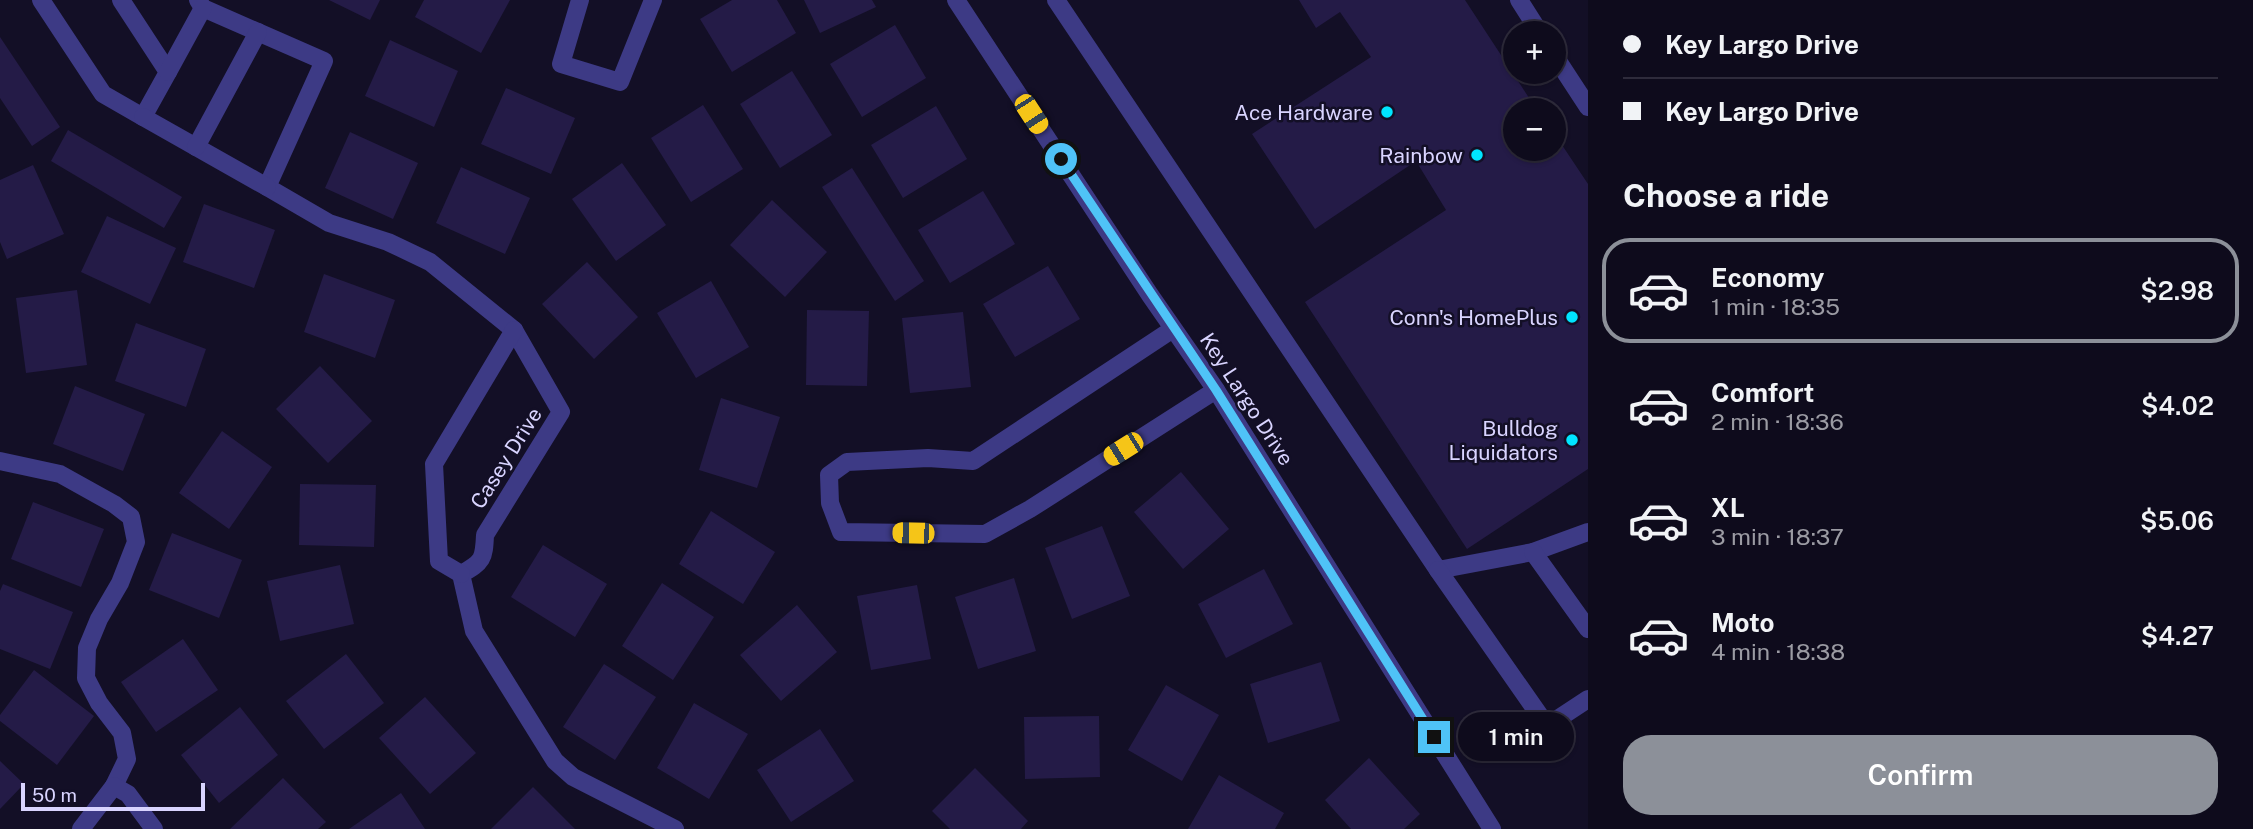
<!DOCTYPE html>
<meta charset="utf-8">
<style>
body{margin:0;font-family:"Public Sans",sans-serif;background:#1c1929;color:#f1f3f6;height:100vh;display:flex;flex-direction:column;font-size:26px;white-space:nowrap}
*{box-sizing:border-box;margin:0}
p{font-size:23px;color:#9b9ba3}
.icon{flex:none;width:38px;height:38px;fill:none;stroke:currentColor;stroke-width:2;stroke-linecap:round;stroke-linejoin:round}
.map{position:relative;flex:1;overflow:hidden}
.sheet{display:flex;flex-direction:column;background:#0e0b1c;width:665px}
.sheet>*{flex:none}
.hud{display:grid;align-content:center;height:154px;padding:0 35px;background:#0e0b1c}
.tools{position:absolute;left:1503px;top:21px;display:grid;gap:14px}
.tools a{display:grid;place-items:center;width:63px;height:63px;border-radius:50%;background:#0e0b1c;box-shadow:0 2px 5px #0004,0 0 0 2px #2e2b3b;font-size:35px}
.scale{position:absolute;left:21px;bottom:18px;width:184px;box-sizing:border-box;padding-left:7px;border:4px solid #d9d4ff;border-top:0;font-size:19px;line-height:24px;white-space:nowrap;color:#d9d4ff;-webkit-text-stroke:5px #130f26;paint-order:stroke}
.end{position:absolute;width:32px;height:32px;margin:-16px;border:9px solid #4fc3f7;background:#111;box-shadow:0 0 0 4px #111}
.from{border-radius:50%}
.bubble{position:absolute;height:49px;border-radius:24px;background:#0e0b1c;box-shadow:0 2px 5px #0004,0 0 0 2px #2e2b3b;font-size:23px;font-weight:600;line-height:49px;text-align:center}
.car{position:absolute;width:21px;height:42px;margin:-21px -10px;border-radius:9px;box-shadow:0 0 5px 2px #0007;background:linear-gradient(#f5c518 24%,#345 0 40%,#f5c518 0 76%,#345 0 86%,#f5c518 0)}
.hud b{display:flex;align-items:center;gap:24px;height:66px;font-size:26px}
.hud b+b{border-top:2px solid #2e2b3b}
.hud i{width:18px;height:18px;background:#f1f3f6}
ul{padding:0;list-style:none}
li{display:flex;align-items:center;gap:21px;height:105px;margin:0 14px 10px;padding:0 21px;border:4px solid transparent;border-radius:28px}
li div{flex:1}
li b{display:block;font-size:26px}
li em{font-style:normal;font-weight:600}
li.on{border-color:#8c9099}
li>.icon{width:63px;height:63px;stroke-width:1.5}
h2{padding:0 35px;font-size:32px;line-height:84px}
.primary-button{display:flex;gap:14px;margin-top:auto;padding:14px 35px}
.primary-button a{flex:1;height:80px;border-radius:28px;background:#8c9099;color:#fff;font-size:28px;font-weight:600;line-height:80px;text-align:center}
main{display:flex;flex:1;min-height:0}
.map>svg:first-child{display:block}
.building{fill:#241b47}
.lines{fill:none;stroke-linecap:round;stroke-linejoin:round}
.minor{stroke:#3d3a85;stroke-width:18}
.route{stroke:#4fc3f7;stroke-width:9}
.poi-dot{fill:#00e5ff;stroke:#130f26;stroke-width:2.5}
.labels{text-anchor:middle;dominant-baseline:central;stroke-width:5;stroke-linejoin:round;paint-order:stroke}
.poi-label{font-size:21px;fill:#d9d4ff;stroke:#130f26;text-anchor:end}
.street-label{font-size:21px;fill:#d9d4ff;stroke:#130f26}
</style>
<main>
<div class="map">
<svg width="1588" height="829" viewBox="0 0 1588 829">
<rect width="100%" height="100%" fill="#130f26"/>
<g class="building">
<polygon points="329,0 380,0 370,20"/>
<polygon points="424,0 510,0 481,53 415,17"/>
<polygon points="732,0 777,0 796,33 732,72 700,19"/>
<polygon points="804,0 872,0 876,7 820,33"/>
<polygon points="1299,0 1465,0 1537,110 1516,110 1516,149 1554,149 1554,133 1588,184 1588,469 1467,549 1305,302 1446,210 1416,161 1315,229 1252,134 1371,57 1340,12 1316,28"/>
<polygon points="895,25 926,78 862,117 830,64"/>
<polygon points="0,37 60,127 32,146 0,98"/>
<polygon points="390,40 458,71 434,127 365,96"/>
<polygon points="792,71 832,135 780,168 740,104"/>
<polygon points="506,88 575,118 551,174 481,144"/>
<polygon points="703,105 743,169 691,202 651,138"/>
<polygon points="936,106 967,159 903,198 871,145"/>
<polygon points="68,130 182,197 164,228 51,161"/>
<polygon points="350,132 418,163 393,219 325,188"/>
<polygon points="622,163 666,225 616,261 572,199"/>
<polygon points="33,165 64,234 7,259 0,242 0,180"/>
<polygon points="461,167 530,198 505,254 436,223"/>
<polygon points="852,168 924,281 895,301 822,187"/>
<polygon points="983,191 1015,244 950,283 918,230"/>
<polygon points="772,200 827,252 785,297 730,245"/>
<polygon points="204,204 275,230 254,288 183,262"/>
<polygon points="107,216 176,248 150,304 81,272"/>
<polygon points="587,262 638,317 594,359 542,304"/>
<polygon points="1048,266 1080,319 1015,357 983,304"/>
<polygon points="324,274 395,300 375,358 304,332"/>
<polygon points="711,281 749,347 696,378 657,313"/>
<polygon points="77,290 87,365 26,373 16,298"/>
<polygon points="807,310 869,311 867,386 806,385"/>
<polygon points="963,312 971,387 910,393 902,318"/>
<polygon points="136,323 206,349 186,407 115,381"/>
<polygon points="320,366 372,421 328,463 276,409"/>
<polygon points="75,386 145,414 123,471 53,444"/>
<polygon points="721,398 780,417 757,488 699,470"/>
<polygon points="222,431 272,467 229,529 179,493"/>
<polygon points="1181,472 1229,529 1183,569 1134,512"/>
<polygon points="300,484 376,485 374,547 299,545"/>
<polygon points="33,502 104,529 81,587 11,559"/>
<polygon points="711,511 775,552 743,604 679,564"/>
<polygon points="1102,526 1130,596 1072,619 1045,548"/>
<polygon points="172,533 242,560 219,618 149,590"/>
<polygon points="543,545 607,584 575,637 511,597"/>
<polygon points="340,565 354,624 280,641 267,581"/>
<polygon points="1264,569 1293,624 1226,658 1198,604"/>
<polygon points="1014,578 1036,651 978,669 955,597"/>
<polygon points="662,583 714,617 673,680 622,646"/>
<polygon points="3,584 73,612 50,669 0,649 0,591"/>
<polygon points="917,585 931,659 871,670 857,596"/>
<polygon points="797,605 837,652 781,701 740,655"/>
<polygon points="183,639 218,690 156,732 121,682"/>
<polygon points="346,654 384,703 324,749 286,701"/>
<polygon points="1321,662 1340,721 1268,743 1250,684"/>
<polygon points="604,664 656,697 615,760 563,727"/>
<polygon points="34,670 94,716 57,765 0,721 0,715"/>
<polygon points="1166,685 1219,715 1182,781 1128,750"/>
<polygon points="425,697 476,753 430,794 379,738"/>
<polygon points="694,703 748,734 709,799 657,768"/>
<polygon points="240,707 278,755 219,803 181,755"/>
<polygon points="1099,716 1100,777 1025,779 1024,717"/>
<polygon points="820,729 854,781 791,822 757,770"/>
<polygon points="1369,758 1420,814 1404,829 1351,829 1325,800"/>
<polygon points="0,761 24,784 0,809"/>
<polygon points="975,768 1028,821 1021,829 950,829 932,811"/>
<polygon points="1219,775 1284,813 1275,829 1188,829"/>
<polygon points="283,778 326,822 318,829 230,829"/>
<polygon points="533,787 575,829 491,829"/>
<polygon points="401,793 425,829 349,829"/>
</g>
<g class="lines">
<g class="minor">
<polyline points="41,0 103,94 143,117 168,72 121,0"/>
<path d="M198,0l5,8 121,53 -57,126 62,36 59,19 42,20 84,68 47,82 -76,123c-1,24 -2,27 -24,39l13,57 81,130 18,16 102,52"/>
<polyline points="580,0 561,64 620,82 653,0"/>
<polyline points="956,0 1150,295 1216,390 1492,829"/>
<polyline points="1056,0 1438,570 1533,552 1588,532"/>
<polyline points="1519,0 1540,33"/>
<polyline points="1554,55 1588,107"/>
<polyline points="168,72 203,8"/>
<polyline points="143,117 267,187"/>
<polyline points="196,147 258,32"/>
<polyline points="1173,329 973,461 928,458 847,462 829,475 830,503 841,532 985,534 1030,509 1216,390"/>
<polyline points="0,461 60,474 114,504 131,517 136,542 120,583 99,619 87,648 86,678 99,703 122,733 127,759 114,786"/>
<polyline points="1533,552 1588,629"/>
<polyline points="1438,570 1547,726 1588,699"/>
<polyline points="461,574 439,561 434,464 514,330"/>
<polyline points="81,829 114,786 128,794 154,829"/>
</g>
</g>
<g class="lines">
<polyline class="route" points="1061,159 1216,390 1434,737"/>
</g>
<g class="poi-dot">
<circle cx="1387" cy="112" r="7"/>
<circle cx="1477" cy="155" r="7"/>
<circle cx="1572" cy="317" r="7"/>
<circle cx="1572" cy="440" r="7"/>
</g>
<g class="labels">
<g class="poi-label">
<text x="1373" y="112">Ace Hardware</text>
<text x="1463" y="155">Rainbow</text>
<text x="1558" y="317">Conn's HomePlus</text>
<text x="1558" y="428">Bulldog<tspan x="1558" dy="24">Liquidators</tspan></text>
</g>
<g class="street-label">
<text transform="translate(1247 399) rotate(57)">Key Largo Drive</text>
<text transform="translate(506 458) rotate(-58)">Casey Drive</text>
</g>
</g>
</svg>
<div class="tools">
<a>+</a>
<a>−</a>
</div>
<div class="scale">50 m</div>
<i class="end from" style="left:1061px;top:159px"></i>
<i class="end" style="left:1434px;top:737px"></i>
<div class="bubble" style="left:1458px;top:712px;width:116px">1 min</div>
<i class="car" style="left:1031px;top:114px;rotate:147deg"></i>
<i class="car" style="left:1123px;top:449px;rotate:238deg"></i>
<i class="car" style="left:913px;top:533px;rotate:271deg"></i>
</div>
<section class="sheet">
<div class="hud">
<b><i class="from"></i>Key Largo Drive</b>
<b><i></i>Key Largo Drive</b>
</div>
<h2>Choose a ride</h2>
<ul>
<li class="on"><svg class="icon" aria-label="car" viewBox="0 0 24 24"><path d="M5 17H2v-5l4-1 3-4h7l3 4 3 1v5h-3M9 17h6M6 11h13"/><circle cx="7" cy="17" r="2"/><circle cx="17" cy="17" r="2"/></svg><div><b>Economy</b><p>1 min · 18:35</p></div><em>$2.98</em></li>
<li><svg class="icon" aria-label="car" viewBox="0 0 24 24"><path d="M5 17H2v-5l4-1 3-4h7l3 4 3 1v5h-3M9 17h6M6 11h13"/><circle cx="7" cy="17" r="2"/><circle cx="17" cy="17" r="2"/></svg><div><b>Comfort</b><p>2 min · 18:36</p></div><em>$4.02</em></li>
<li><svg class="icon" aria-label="car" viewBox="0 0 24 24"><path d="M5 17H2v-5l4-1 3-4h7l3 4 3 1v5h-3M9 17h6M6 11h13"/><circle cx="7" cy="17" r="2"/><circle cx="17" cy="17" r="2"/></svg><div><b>XL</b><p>3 min · 18:37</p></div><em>$5.06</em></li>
<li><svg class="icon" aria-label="car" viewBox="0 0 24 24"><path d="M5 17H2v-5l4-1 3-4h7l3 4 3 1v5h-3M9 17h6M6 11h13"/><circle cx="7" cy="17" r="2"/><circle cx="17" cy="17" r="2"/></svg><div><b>Moto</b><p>4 min · 18:38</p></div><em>$4.27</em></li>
</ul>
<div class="primary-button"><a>Confirm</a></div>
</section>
</main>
